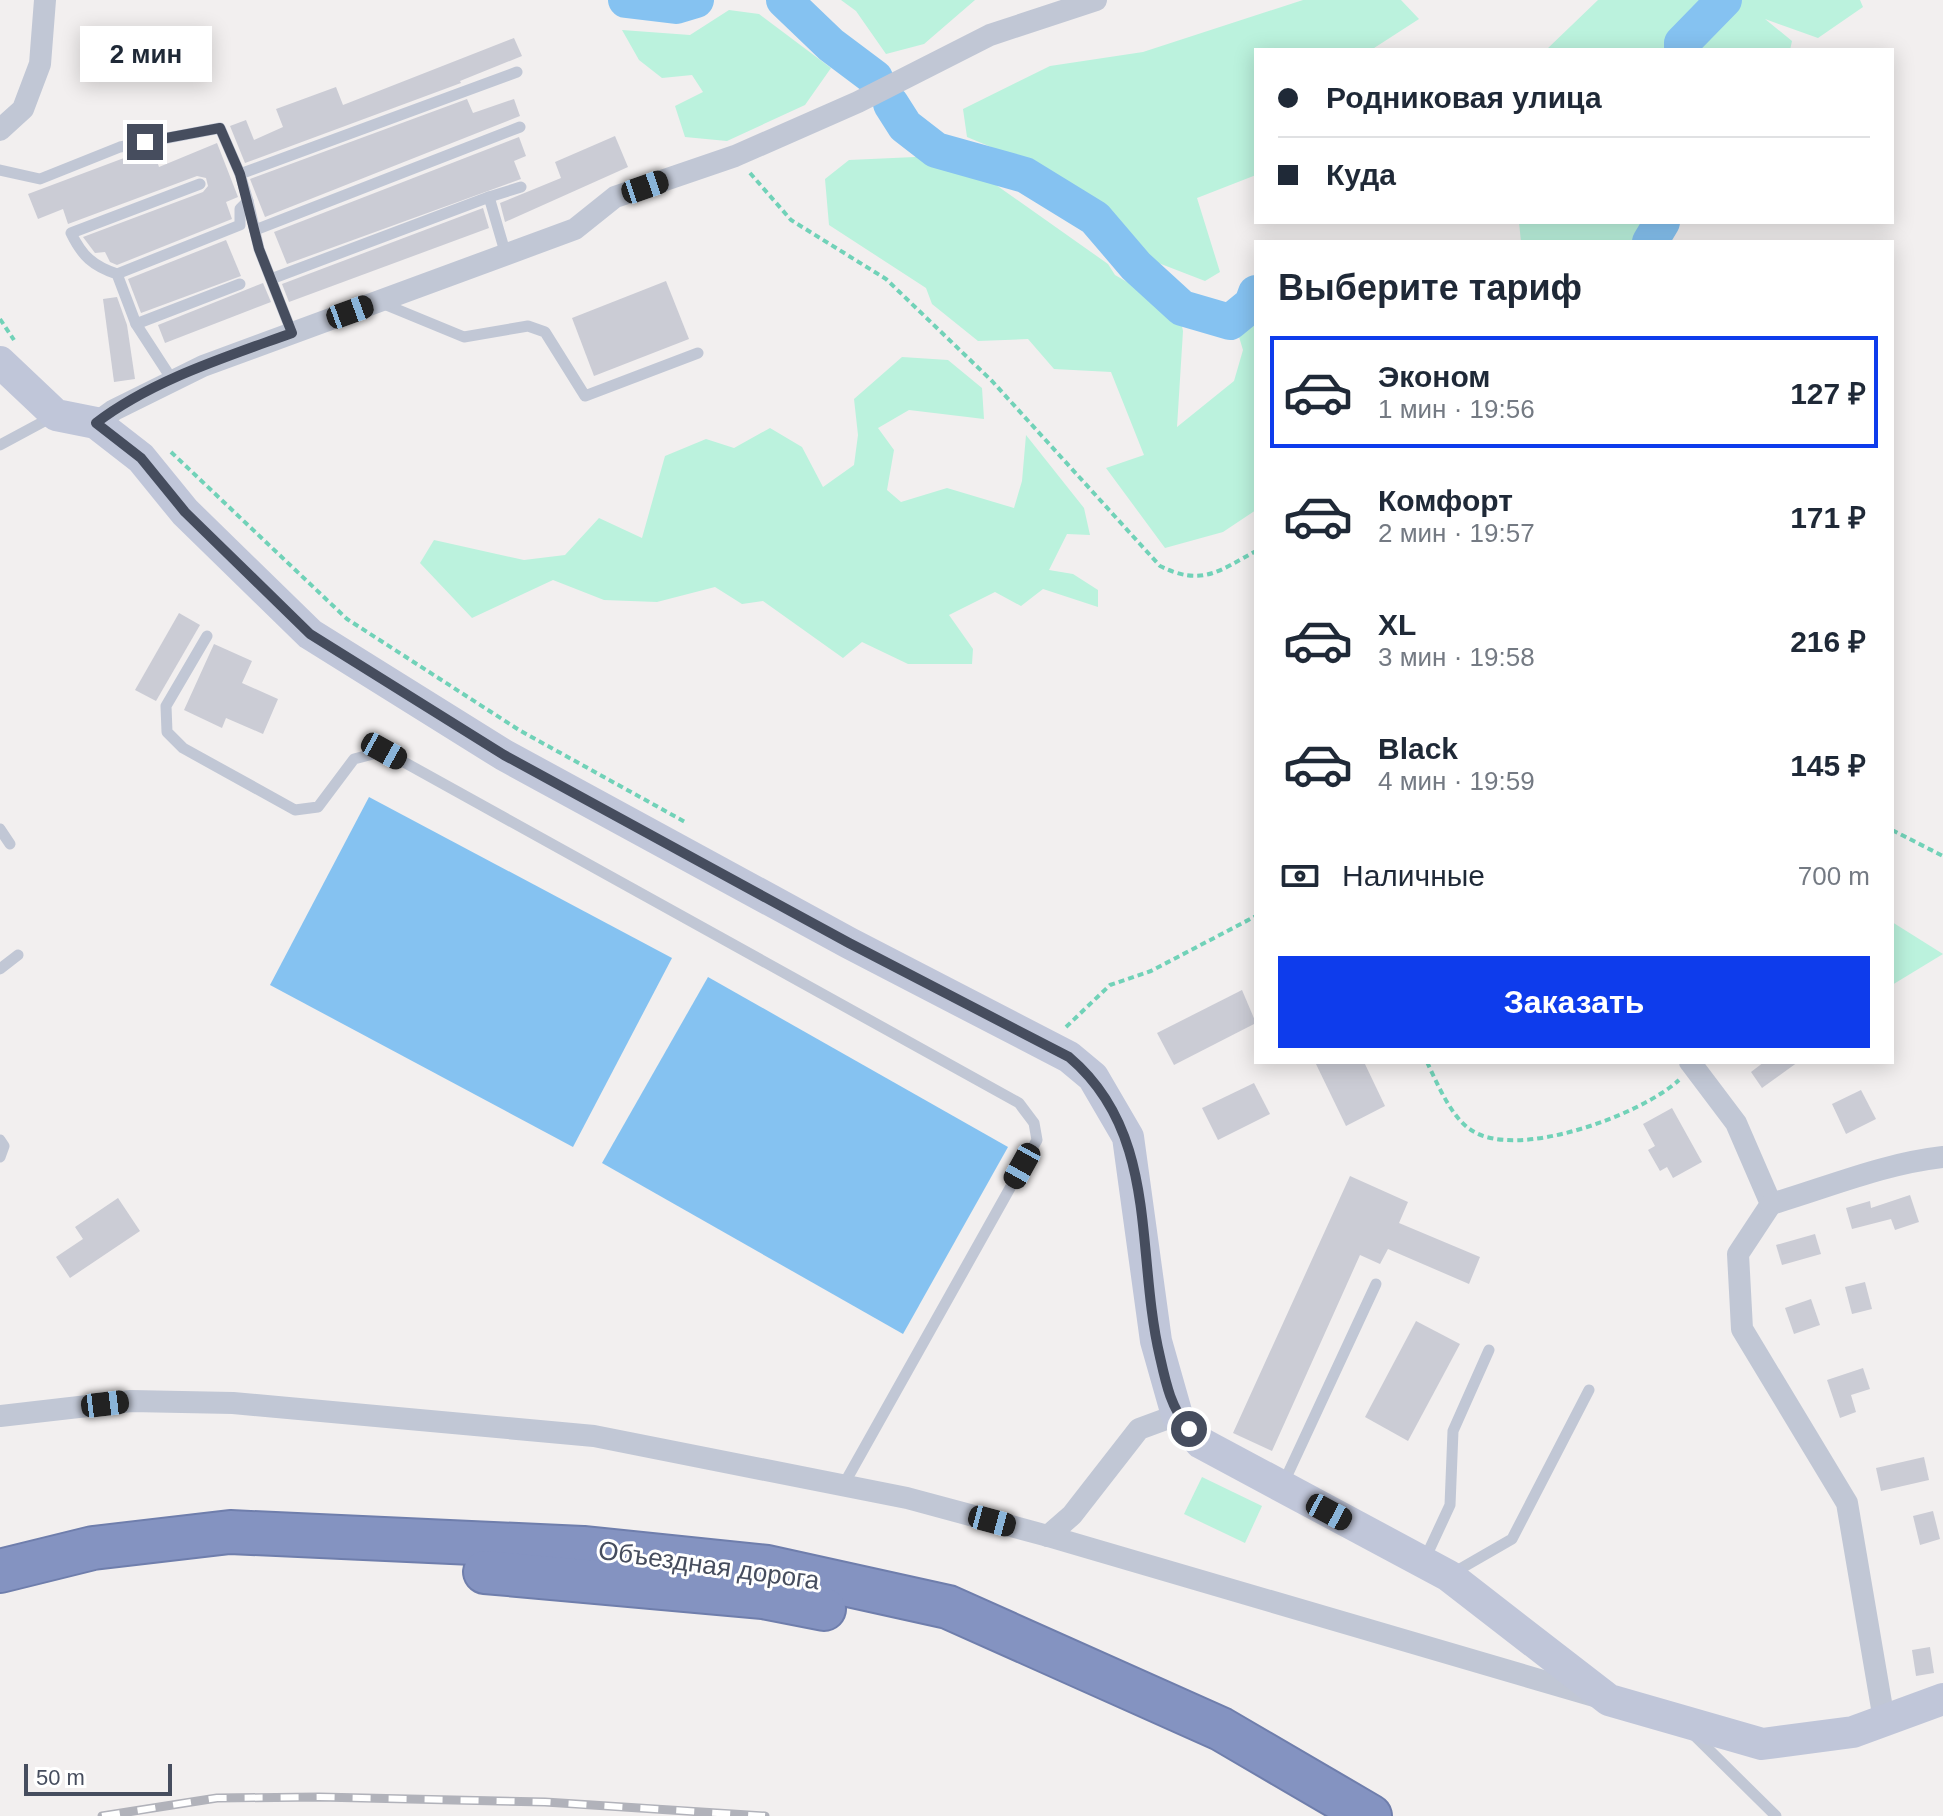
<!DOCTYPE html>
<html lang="ru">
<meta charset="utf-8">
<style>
body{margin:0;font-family:Arial,sans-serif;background:#f6f6f7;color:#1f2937;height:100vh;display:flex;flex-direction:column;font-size:30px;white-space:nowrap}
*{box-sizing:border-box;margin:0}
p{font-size:26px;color:#747a83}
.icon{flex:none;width:44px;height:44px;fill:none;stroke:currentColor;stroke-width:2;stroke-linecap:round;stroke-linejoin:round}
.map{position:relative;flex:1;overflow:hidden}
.sheet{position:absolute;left:1254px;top:240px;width:640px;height:824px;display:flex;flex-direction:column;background:#fff;border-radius:0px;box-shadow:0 4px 20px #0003}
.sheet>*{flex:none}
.banner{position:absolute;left:1254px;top:48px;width:640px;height:176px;border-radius:0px;box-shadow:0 4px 20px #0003;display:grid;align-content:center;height:176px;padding:0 24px;background:#fff}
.scale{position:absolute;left:24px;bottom:20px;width:148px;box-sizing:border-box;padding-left:8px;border:4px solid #464d5e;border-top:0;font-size:22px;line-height:28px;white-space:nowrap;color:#464d5e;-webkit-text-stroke:6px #fff;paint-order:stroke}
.end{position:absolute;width:36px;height:36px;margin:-18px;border:10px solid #464d5e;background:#fff;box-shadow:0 0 0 4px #fff}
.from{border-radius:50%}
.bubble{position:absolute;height:56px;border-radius:0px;background:#fff;box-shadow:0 4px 20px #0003;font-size:26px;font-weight:700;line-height:56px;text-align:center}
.car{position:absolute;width:24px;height:48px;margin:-24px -12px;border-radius:10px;box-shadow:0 0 6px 2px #0007;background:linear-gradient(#222 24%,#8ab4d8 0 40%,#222 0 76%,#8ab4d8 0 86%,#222 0)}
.banner b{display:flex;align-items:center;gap:28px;height:76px;font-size:30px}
.banner b+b{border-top:2px solid #e0e1e3}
.banner i{width:20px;height:20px;background:#1f2937}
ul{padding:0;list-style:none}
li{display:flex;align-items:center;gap:24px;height:112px;margin:0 16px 12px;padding:0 8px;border:4px solid transparent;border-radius:0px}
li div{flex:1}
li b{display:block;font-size:30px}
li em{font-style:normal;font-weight:700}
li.on{border-color:#0e3cec}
li>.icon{width:72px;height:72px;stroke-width:1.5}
h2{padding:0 24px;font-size:36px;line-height:96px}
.pay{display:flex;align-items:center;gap:20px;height:88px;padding:0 24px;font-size:30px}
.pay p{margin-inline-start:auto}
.button{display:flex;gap:16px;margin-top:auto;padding:16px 24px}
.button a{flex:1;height:92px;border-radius:0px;background:#0e3cec;color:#fff;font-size:32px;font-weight:700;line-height:92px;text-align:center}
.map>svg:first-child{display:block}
.green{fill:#bbf2dd}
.water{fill:#85c2f1}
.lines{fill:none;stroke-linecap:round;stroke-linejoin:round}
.river{stroke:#85c2f1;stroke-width:36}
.building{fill:#cbccd5}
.highway-casing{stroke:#6f7eac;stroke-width:46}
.path{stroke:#71d2b8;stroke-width:4;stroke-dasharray:6 4;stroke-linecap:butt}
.lane{stroke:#c1c7d5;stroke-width:11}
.street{stroke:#c1c7d5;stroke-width:22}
.secondary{stroke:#c0c6d9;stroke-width:32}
.highway{stroke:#8493c1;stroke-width:42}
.rail-casing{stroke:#b1b2ba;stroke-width:9}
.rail{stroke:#fff;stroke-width:6;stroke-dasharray:18;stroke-linecap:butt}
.route{stroke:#464d5e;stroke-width:10}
.labels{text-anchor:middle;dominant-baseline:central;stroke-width:6;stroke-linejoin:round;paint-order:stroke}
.street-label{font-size:26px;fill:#464d5e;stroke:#fff}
</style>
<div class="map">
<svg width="1943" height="1816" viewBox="0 0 1943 1816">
<rect width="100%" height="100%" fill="#f2efef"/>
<g class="green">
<polygon points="841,0 975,0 924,44 886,54 856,11"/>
<polygon points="1303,0 1401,0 1419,19 1371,50 1256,50 1256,175 1197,198 1220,272 1205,281 1148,259 1120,225 1051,172 967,137 963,109 1050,66 1143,52"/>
<polygon points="1598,0 1714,0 1672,37 1672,50 1546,50"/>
<polygon points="1738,0 1860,0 1863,7 1818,38 1765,19 1792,41 1790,50 1694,50 1705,25"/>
<polygon points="729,10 759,14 831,68 805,105 727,141 685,137 675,106 703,92 692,75 662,78 639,60 622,30 690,35"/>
<polygon points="937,156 989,180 1108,264 1115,275 1179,312 1183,331 1177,427 1234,381 1243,350 1233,317 1249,303 1256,304 1256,510 1223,532 1165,548 1106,468 1144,455 1111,372 1054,369 1028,339 978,341 932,304 926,288 829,225 825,179 849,160"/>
<polygon points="1519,222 1665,222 1647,242 1521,242"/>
<polygon points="902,357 948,360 982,388 984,419 909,410 878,428 894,450 887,490 901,502 947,488 1014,508 1022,481 1026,435 1084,508 1090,535 1067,534 1049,570 1073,574 1098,590 1098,607 1043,589 1021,606 995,592 949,615 973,649 972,664 908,664 862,642 843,658 763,601 742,604 715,587 657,602 604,600 553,580 472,618 420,563 434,540 524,560 565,555 599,518 642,538 665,456 706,439 734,448 770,428 802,447 823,487 854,465 858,435 854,399"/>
<polygon points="1892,922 1943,954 1892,985"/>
<polygon points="1202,1477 1262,1506 1245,1543 1184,1514"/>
</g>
<g class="water">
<polygon points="369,797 672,958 573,1147 270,985"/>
<polygon points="708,977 1008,1147 903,1334 602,1163"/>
</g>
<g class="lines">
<g class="river">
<polyline points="626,0 676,6 696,0"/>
<polyline points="784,0 831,45 875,78"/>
<polyline points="1682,50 1682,43 1724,0"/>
<polyline points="891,104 905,126 936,150 1025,175 1095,218 1136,266 1182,308 1230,322 1252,304 1256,293"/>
<polyline points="1650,242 1662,222"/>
</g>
</g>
<g class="building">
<polygon points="514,38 522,56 460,81 461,83 245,163 230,126 246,120 254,140 283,127 276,109 336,87 343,105"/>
<polygon points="467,99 473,113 514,99 520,116 265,217 250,179"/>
<polygon points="615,136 628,167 505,222 500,203 561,178 555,162"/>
<polygon points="519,137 526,156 514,161 521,179 287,264 274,232"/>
<polygon points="217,143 238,197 226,202 232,219 117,265 110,262 105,252 95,253 83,237 203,192 208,186 206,178 197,176 68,224 63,209 38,219 28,194 140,152 153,149 159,167"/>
<polygon points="483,208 489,228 289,302 282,284"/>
<polygon points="226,240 241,276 141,313 128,279"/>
<polygon points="666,281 689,339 594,376 572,318"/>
<polygon points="263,283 271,302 165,343 158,325"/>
<polygon points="117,297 127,325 135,379 114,382 103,299"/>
<polygon points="179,613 200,625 156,701 135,690"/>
<polygon points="214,644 252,661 242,683 278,699 263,734 226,718 222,728 184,710"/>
<polygon points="1242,990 1256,1023 1174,1065 1157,1033"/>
<polygon points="1315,1062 1364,1062 1385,1106 1346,1126"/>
<polygon points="1764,1062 1798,1062 1762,1088 1751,1072"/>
<polygon points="1254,1083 1270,1114 1218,1140 1202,1108"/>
<polygon points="1861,1090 1876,1119 1846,1134 1832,1104"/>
<polygon points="1672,1108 1702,1162 1673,1178 1667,1167 1660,1171 1648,1150 1655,1146 1643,1124"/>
<polygon points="1350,1176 1408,1202 1399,1223 1480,1257 1469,1284 1388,1249 1380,1264 1360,1255 1272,1451 1233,1433"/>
<polygon points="1910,1195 1919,1222 1895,1230 1891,1219 1852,1229 1846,1208 1870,1201 1871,1208"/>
<polygon points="118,1198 140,1231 70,1278 56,1257 83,1239 75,1227"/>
<polygon points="1815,1234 1821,1254 1782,1265 1776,1245"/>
<polygon points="1865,1282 1872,1309 1852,1314 1845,1287"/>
<polygon points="1811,1299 1820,1325 1794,1334 1785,1308"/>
<polygon points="1416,1321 1460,1344 1408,1441 1365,1417"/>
<polygon points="1863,1368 1870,1389 1851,1395 1856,1412 1840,1418 1827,1380"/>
<polygon points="1924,1457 1929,1480 1881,1491 1876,1468"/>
<polygon points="1933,1511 1940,1539 1920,1545 1913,1516"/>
<polygon points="1930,1647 1934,1673 1916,1676 1912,1650"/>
</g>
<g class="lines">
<defs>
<g id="highway">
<polyline points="0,1571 93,1548 230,1532 583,1548 767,1567 948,1607 1221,1729 1370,1816"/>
<polyline points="485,1572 763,1597 824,1609"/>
</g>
</defs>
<use href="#highway" class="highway-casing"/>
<g class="path">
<path d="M750,173l41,47 95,59 106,102 168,185c42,21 59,5 96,-15"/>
<polyline points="0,319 14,340"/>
<polyline points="171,452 347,619 519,730 687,823"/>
<polyline points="1892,830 1943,856"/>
<polyline points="1066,1027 1110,985 1151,971 1256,916"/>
<path d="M1427,1062c10,21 24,55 44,68 46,31 170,-15 208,-50"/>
</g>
<g class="lane">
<polyline points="0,170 40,179 120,147 220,128 240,174"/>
<polyline points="489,197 521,187"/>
<polyline points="248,201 240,174 517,72"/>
<polyline points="255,230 520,127"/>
<polyline points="117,274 240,225 240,209 248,201 259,249 292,333"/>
<polyline points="271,279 489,197 506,255"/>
<polyline points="379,302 464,337 528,326 545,332 585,396 698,353"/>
<polyline points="136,324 240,284"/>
<path d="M173,381l-37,-57 -19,-50c-24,-8 -35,-18 -46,-41l129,-49"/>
<polyline points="0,445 52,417"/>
<polyline points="207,636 166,706 167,732 183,748 295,810 318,807 354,759 384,751 1019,1103 1034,1123 1037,1140 844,1484"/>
<polyline points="0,829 10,844"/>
<polyline points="0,969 18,955"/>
<polyline points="0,1140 4,1146 0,1157"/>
<polyline points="1284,1482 1376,1284"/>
<polyline points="1424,1561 1450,1505 1453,1431 1489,1350"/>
<polyline points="1453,1573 1512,1539 1589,1390"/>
<polyline points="1694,1735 1776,1816"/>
</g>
<g class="street">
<polyline points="0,130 23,109 40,64 45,0"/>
<polyline points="96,423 114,410 203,366 575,229 615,197 735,156 858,102 990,35 1096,0"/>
<polyline points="1690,1062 1736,1123 1771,1204 1738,1254 1742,1329 1847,1503 1884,1720"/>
<path d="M1771,1204c58,-17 111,-40 172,-47"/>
<polyline points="0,1416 131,1401 233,1403 594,1436 907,1498 1048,1536 1594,1696"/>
<polyline points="1048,1536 1072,1515 1139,1429 1177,1415"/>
</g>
<polyline class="secondary" points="0,362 56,415 96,423 141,458 185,512 310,634 504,755 849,943 1069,1057 1093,1077 1128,1137 1156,1341 1177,1415 1201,1443 1449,1576 1609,1700 1762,1744 1853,1732 1943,1699"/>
<use href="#highway" class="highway"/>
<defs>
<polyline id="rail" points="102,1816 217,1798 319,1797 545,1802 765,1816"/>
</defs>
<use href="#rail" class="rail-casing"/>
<use href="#rail" class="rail"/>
</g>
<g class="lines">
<path class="route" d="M145,142l75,-14 20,46 19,75 33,84c-66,24 -140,47 -196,90l45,35 44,54 125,122 194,121 345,188 220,114c91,77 66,195 91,300 6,27 11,51 29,72"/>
</g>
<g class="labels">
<g class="street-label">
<text transform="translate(709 1565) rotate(8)">Объездная дорога</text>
</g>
</g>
</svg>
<div class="scale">50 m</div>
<i class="end from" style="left:1189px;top:1429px"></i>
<i class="end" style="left:145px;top:142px"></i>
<div class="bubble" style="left:80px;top:26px;width:132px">2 мин</div>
<i class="car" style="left:645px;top:187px;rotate:71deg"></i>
<i class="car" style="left:350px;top:312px;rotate:70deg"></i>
<i class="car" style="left:384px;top:751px;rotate:119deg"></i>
<i class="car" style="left:1022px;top:1166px;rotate:209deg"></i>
<i class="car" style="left:105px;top:1404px;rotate:83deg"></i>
<i class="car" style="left:1329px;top:1512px;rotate:118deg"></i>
<i class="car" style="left:992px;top:1521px;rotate:105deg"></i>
<div class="banner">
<b><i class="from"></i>Родниковая улица</b>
<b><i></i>Куда</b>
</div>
<section class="sheet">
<h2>Выберите тариф</h2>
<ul>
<li class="on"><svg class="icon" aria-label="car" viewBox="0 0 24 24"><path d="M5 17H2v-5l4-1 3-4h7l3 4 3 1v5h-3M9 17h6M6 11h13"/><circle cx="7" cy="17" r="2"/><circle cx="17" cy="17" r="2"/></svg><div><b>Эконом</b><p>1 мин · 19:56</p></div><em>127 ₽</em></li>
<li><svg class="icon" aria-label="car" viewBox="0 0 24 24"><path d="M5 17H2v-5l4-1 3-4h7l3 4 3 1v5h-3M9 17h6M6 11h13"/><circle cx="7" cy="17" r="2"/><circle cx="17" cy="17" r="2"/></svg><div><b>Комфорт</b><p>2 мин · 19:57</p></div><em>171 ₽</em></li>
<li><svg class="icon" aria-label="car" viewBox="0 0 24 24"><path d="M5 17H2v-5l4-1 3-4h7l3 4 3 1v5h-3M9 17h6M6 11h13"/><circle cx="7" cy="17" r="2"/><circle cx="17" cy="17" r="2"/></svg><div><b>XL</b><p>3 мин · 19:58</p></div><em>216 ₽</em></li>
<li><svg class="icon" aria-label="car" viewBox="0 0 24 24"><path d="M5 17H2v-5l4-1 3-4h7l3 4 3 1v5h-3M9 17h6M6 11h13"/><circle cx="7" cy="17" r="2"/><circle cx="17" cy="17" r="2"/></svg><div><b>Black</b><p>4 мин · 19:59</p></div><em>145 ₽</em></li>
</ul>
<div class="pay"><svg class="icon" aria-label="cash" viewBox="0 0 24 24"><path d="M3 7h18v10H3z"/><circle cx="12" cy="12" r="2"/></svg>Наличные<p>700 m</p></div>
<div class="button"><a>Заказать</a></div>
</section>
</div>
